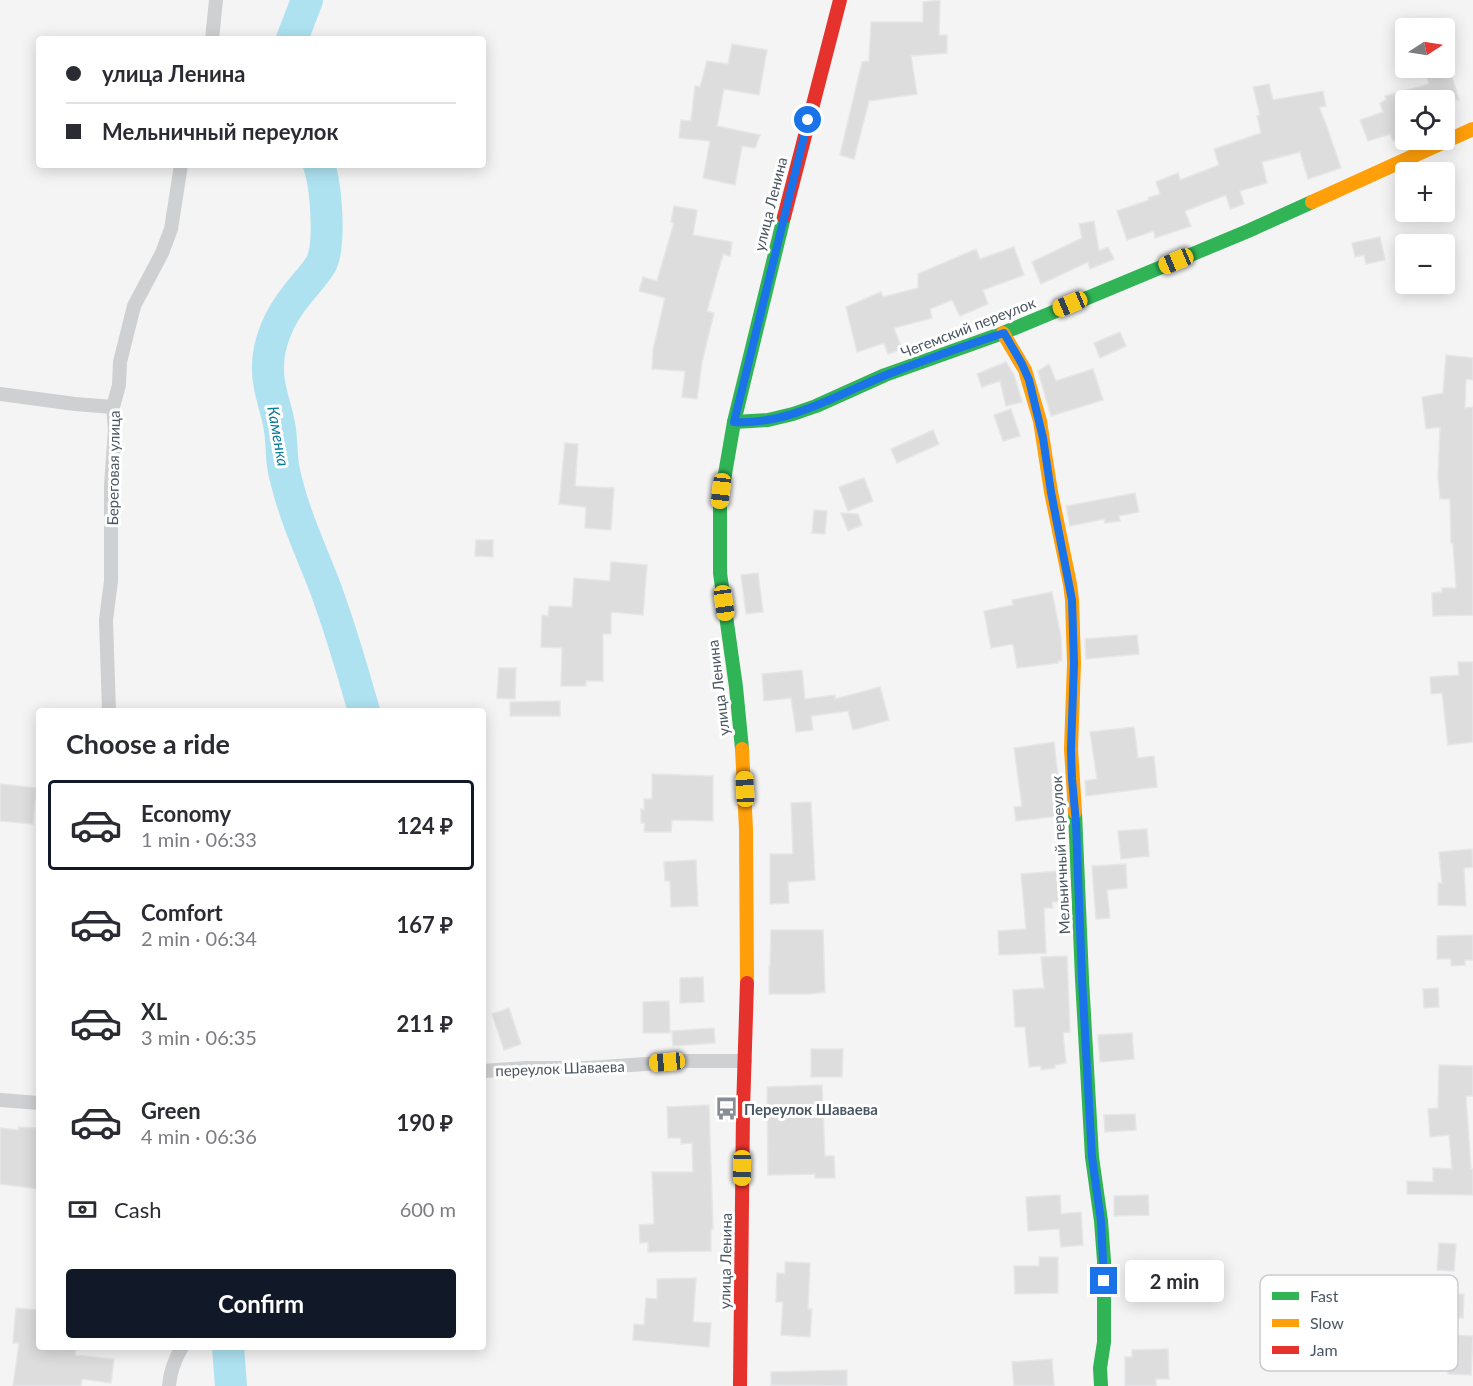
<!DOCTYPE html>
<meta charset="utf-8">
<style>
body{margin:0;font-family:Lato,sans-serif;background:#f2f2f3;color:#2b2b33;height:100vh;display:flex;flex-direction:column;font-size:22px;white-space:nowrap}
*{box-sizing:border-box;margin:0}
p{font-size:20px;color:#7c7c81}
.icon{flex:none;width:33px;height:33px;fill:none;stroke:currentColor;stroke-width:2;stroke-linecap:round;stroke-linejoin:round}
.map{position:relative;flex:1;overflow:hidden}
.panel{position:absolute;left:36px;top:708px;width:450px;height:642px;display:flex;flex-direction:column;background:#fff;border-radius:6px;box-shadow:0 3px 15px #0003}
.panel>*{flex:none}
.banner{position:absolute;left:36px;top:36px;width:450px;height:132px;border-radius:6px;box-shadow:0 3px 15px #0003;display:grid;align-content:center;height:132px;padding:0 30px;background:#fff}
.needle{width:39px;rotate:78deg}
.buttons{position:absolute;left:1395px;top:18px;display:grid;gap:12px}
.buttons a{display:grid;place-items:center;width:60px;height:60px;border-radius:6px;background:#fff;box-shadow:0 3px 15px #0003;font-size:30px}
.end{position:absolute;width:27px;height:27px;margin:-14px;border:8px solid #1a73e8;background:#fff;box-shadow:0 0 0 3px #fff}
.from{border-radius:50%}
.bubble{position:absolute;height:42px;border-radius:6px;background:#fff;box-shadow:0 3px 15px #0003;font-size:20px;font-weight:700;line-height:42px;text-align:center}
.car{position:absolute;width:18px;height:36px;margin:-18px -9px;border-radius:8px;box-shadow:0 0 4px 2px #0007;background:linear-gradient(#f5c518 24%,#345 0 40%,#f5c518 0 76%,#345 0 86%,#f5c518 0)}
.banner b{display:flex;align-items:center;gap:21px;height:57px;font-size:22px}
.banner b+b{border-top:2px solid #e1e1e2}
.banner i{width:15px;height:15px;background:#2b2b33}
ul{padding:0;list-style:none}
li{display:flex;align-items:center;gap:18px;height:90px;margin:0 12px 9px;padding:0 18px;border:3px solid transparent;border-radius:6px}
li div{flex:1}
li b{display:block;font-size:22px}
li em{font-style:normal;font-weight:700}
li.on{border-color:#111827}
li>.icon{width:54px;height:54px;stroke-width:1.5}
h2{padding:0 30px;font-size:27px;line-height:72px}
.pay{display:flex;align-items:center;gap:15px;height:66px;padding:0 30px;font-size:22px}
.pay p{margin-inline-start:auto}
.action{display:flex;gap:12px;margin-top:auto;padding:12px 30px}
.action a{flex:1;height:69px;border-radius:6px;background:#111827;color:#fff;font-size:24px;font-weight:700;line-height:69px;text-align:center}
.map>svg:first-child{display:block}
.lines{fill:none;stroke-linecap:round;stroke-linejoin:round}
.river{stroke:#aee2f0;stroke-width:32}
.building{fill:#ddddde;stroke:#e5e6e7;stroke-width:1.5}
.street{stroke:#ced0d2;stroke-width:14}
.fast{stroke:#30b455;stroke-width:14}
.slow{stroke:#ff9f0a;stroke-width:14}
.jam{stroke:#e5322d;stroke-width:14}
.route{stroke:#1a73e8;stroke-width:8}
.labels{text-anchor:middle;dominant-baseline:central;stroke-width:6;stroke-linejoin:round;paint-order:stroke}
.street-label{font-size:15px;fill:#4a5661;stroke:#fff}
.poi-label{font-size:15px;font-weight:bold;fill:#4a5661;stroke:#fff;text-anchor:start}
.water-label{font-size:16px;font-style:italic;fill:#0c7c9b;stroke:#fff}
.key{fill:#fff;stroke:#c9ccd0;stroke-width:1.5}
.key-label{font-size:16px;fill:#4a5661}
</style>
<div class="map">
<svg width="1473" height="1386" viewBox="0 0 1473 1386">
<rect width="100%" height="100%" fill="#f4f4f4"/>
<g class="lines">
<g class="river">
<polyline points="292,39 307,0"/>
<path d="M319,165c7,21 12,79 2,99 -7,12 -17,21 -25,32 -17,21 -29,48 -28,75 0,18 8,36 11,53 3,14 2,28 4,41 1,7 3,15 5,22 10,41 31,79 44,120 12,34 22,69 32,104"/>
<polyline points="228,1347 231,1386"/>
</g>
</g>
<g class="building">
<polygon points="940,0 939,35 947,35 947,53 911,56 917,94 869,101 854,159 840,155 862,62 869,61 871,22 923,22 923,2"/>
<polygon points="732,44 767,50 759,95 724,89 717,126 760,135 755,148 742,146 735,185 703,178 710,141 679,138 681,120 691,121 695,86 700,87 707,61 728,64"/>
<polygon points="1450,70 1459,100 1406,100 1406,136 1393,141 1390,134 1368,141 1360,120 1383,112 1380,103 1386,100 1385,96 1429,84 1427,77"/>
<polygon points="1269,84 1273,100 1323,91 1326,106 1319,107 1327,127 1341,168 1308,179 1300,152 1262,162 1267,183 1240,191 1244,204 1230,209 1226,195 1185,211 1191,226 1155,238 1154,231 1127,240 1117,211 1149,200 1148,198 1160,194 1156,182 1178,173 1180,180 1219,165 1214,149 1261,133 1257,116 1260,115 1253,87"/>
<polygon points="674,206 697,210 693,235 732,242 730,256 723,254 707,311 714,313 702,362 697,399 682,397 685,371 652,369 653,350 665,298 639,291 643,277 657,281 674,223 671,222"/>
<polygon points="1094,221 1099,251 1108,247 1114,259 1090,269 1088,262 1041,284 1032,262 1082,238 1079,224"/>
<polygon points="1380,237 1385,260 1366,264 1364,255 1355,257 1352,243"/>
<polygon points="1014,247 1024,275 983,290 988,304 960,316 952,300 930,309 932,318 894,328 902,349 888,354 884,343 857,352 846,307 881,292 883,297 918,288 918,274 976,249 980,259"/>
<polygon points="1120,332 1126,346 1100,358 1094,343"/>
<polygon points="1446,355 1473,358 1473,380 1466,379 1465,408 1473,407 1473,615 1433,616 1432,593 1442,592 1442,588 1456,588 1453,543 1451,543 1450,499 1440,499 1438,476 1440,427 1426,429 1422,397 1443,393"/>
<polygon points="1006,362 1014,375 1022,402 1006,406 1000,381 982,387 977,374"/>
<polygon points="1049,364 1056,381 1093,369 1103,400 1051,416 1038,371"/>
<polygon points="1011,409 1020,436 1003,441 994,415"/>
<polygon points="933,430 939,444 897,463 891,449"/>
<polygon points="565,443 578,444 575,486 614,488 611,530 585,528 586,507 559,504"/>
<polygon points="864,478 873,501 848,511 839,487"/>
<polygon points="1135,493 1139,512 1119,516 1120,521 1105,523 1104,519 1070,526 1066,506"/>
<polygon points="814,510 827,511 825,534 812,533"/>
<polygon points="841,513 858,514 862,525 848,531"/>
<polygon points="476,540 493,540 493,557 475,556"/>
<polygon points="611,562 647,565 643,615 611,612 611,634 603,634 603,681 586,681 586,686 561,686 562,648 541,647 542,615 548,616 549,606 572,607 574,578 610,581"/>
<polygon points="758,573 763,612 746,614 741,575"/>
<polygon points="1052,592 1061,637 1062,661 1058,661 1058,663 1017,668 1013,644 991,648 984,611 1013,605 1012,600"/>
<polygon points="1137,635 1139,654 1086,659 1085,639"/>
<polygon points="1458,662 1473,662 1473,742 1448,745 1442,693 1431,694 1430,677 1459,675"/>
<polygon points="499,668 516,668 515,699 497,698"/>
<polygon points="802,670 805,699 835,695 835,699 880,687 889,720 853,730 848,711 811,716 813,730 796,732 791,698 764,701 762,674"/>
<polygon points="560,701 560,716 510,716 510,702"/>
<polygon points="1134,727 1138,758 1154,756 1157,787 1086,796 1085,781 1097,779 1090,732"/>
<polygon points="1054,742 1058,776 1054,777 1059,816 1016,821 1014,807 1022,806 1014,748"/>
<polygon points="652,774 713,776 713,821 672,820 671,832 644,832 645,823 641,823 641,809 644,810 644,799 652,799"/>
<polygon points="0,784 36,788 33,824 0,821"/>
<polygon points="811,802 815,880 788,882 789,903 770,904 770,854 793,854 791,803"/>
<polygon points="1147,829 1149,856 1121,859 1118,831"/>
<polygon points="1472,849 1473,867 1464,868 1466,906 1438,905 1438,883 1442,883 1439,852"/>
<polygon points="696,860 698,906 671,907 670,881 665,881 664,862"/>
<polygon points="1126,864 1127,888 1107,890 1110,918 1096,919 1092,866"/>
<polygon points="1059,871 1062,902 1052,902 1053,908 1044,908 1046,953 999,955 998,931 1026,929 1021,874"/>
<polygon points="771,930 823,930 825,992 810,994 769,994 769,966 770,966"/>
<polygon points="1473,935 1473,960 1465,960 1465,965 1451,966 1451,959 1437,959 1437,936"/>
<polygon points="1067,956 1070,1032 1063,1033 1066,1063 1055,1065 1055,1068 1041,1070 1041,1066 1029,1067 1025,1027 1015,1027 1013,990 1044,988 1041,957"/>
<polygon points="703,977 704,1002 680,1003 680,978"/>
<polygon points="1438,988 1439,1007 1424,1008 1423,989"/>
<polygon points="669,1001 670,1033 643,1033 643,1002"/>
<polygon points="509,1008 521,1044 504,1050 492,1014"/>
<polygon points="714,1028 715,1043 673,1046 672,1031"/>
<polygon points="1132,1033 1134,1059 1100,1062 1098,1035"/>
<polygon points="811,1049 843,1049 842,1077 811,1077"/>
<polygon points="1439,1065 1473,1066 1473,1096 1466,1096 1471,1169 1473,1169 1473,1195 1407,1194 1407,1181 1433,1182 1433,1168 1452,1169 1449,1135 1430,1137 1428,1109 1438,1108"/>
<polygon points="822,1085 825,1156 834,1156 835,1178 815,1178 815,1174 768,1175 767,1087"/>
<polygon points="709,1105 713,1229 711,1229 711,1251 648,1252 648,1242 640,1243 639,1225 654,1224 652,1172 693,1172 692,1143 681,1144 681,1138 668,1138 667,1107"/>
<polygon points="1135,1114 1136,1130 1105,1132 1104,1115"/>
<polygon points="19,1127 39,1128 39,1189 0,1184 0,1128 18,1130"/>
<polygon points="1060,1195 1061,1214 1081,1212 1083,1245 1061,1247 1059,1229 1028,1231 1026,1197"/>
<polygon points="1148,1195 1149,1215 1114,1216 1114,1196"/>
<polygon points="1439,1243 1456,1244 1454,1271 1437,1270"/>
<polygon points="1039,1257 1058,1257 1058,1293 1015,1294 1014,1266 1039,1266"/>
<polygon points="785,1262 810,1263 808,1309 812,1309 810,1337 781,1335 783,1302 776,1302 777,1273 785,1274"/>
<polygon points="696,1278 693,1322 711,1323 709,1347 633,1340 634,1324 644,1325 646,1298 657,1299 657,1279"/>
<polygon points="1450,1294 1464,1294 1463,1318 1450,1318"/>
<polygon points="16,1308 39,1310 39,1347 76,1347 75,1355 114,1359 111,1383 82,1379 81,1386 13,1386 19,1343 13,1343"/>
<polygon points="1450,1335 1473,1336 1471,1375 1448,1374"/>
<polygon points="1168,1349 1169,1379 1156,1379 1156,1386 1125,1386 1125,1357 1132,1357 1132,1350"/>
<polygon points="1052,1359 1054,1386 1014,1386 1012,1362"/>
<polygon points="847,1370 847,1386 771,1385 771,1372"/>
</g>
<g class="lines">
<g class="street">
<polyline points="212,39 216,0"/>
<polyline points="0,394 75,404 113,407"/>
<polyline points="109,711 106,620 111,581 111,485 115,430 113,407 119,385 120,362 134,306 162,253 171,229 181,165"/>
<polyline points="483,1071 526,1068 588,1068 688,1061 745,1061"/>
<polyline points="0,1100 39,1103"/>
<path d="M169,1386c1,-14 6,-27 13,-39"/>
</g>
<g class="fast">
<polyline points="734,422 768,420 793,414 816,406 885,375 1003,333 1248,231 1312,202"/>
<polyline points="742,749 736,687 720,573 720,503 734,422 784,217"/>
<polyline points="1075,812 1082,979 1092,1157 1101,1221 1104,1261 1104,1342 1100,1368 1101,1386"/>
</g>
<g class="slow">
<polyline points="1312,202 1473,129"/>
<polyline points="1003,333 1025,370 1040,421 1051,492 1070,584 1072,600 1074,663 1071,749 1075,812"/>
<polyline points="742,749 746,829 747,983"/>
</g>
<g class="jam">
<polyline points="784,217 840,0"/>
<polyline points="740,1386 743,1110 747,983"/>
</g>
</g>
<g class="lines">
<path class="route" d="M808,120l-74,302c55,3 103,-27 152,-47 39,-15 78,-29 118,-42l18,31 7,16 14,58 8,54 21,108 2,63 -3,86 1,30 4,44 6,156 10,178 9,64 3,60"/>
</g>
<defs>
<symbol id="bus-bare" viewBox="-9 -9 18 18"><path d="M-5-6H5V4H4V6H2V4H-2V6H-4V4H-5ZM-3.5-4V0h7V-4ZM-3.5 1.2v1.5H-2V1.2ZM2 1.2v1.5H3.5V1.2Z" fill="#868d94" stroke="#fff" stroke-width="2.5" paint-order="stroke"/></symbol>
</defs>
<g fill-rule="evenodd">
<use href="#bus-bare" x="710" y="1092" width="33" height="33"/>
</g>
<g class="labels">
<g class="street-label">
<text transform="translate(770 204) rotate(-76)">улица Ленина</text>
<text transform="translate(968 327) rotate(-21)">Чегемский переулок</text>
<text transform="translate(113 468) rotate(-89)">Береговая улица</text>
<text transform="translate(718 688) rotate(-97)">улица Ленина</text>
<text transform="translate(1060 855) rotate(-93)">Мельничный переулок</text>
<text transform="translate(560 1068) rotate(-2)">переулок Шаваева</text>
<text transform="translate(725 1261) rotate(-89)">улица Ленина</text>
</g>
<g class="poi-label">
<text x="744" y="1109">Переулок Шаваева</text>
</g>
<g class="water-label">
<text transform="translate(279 436) rotate(80)">Каменка</text>
</g>
</g>
<rect x="1260" y="1275" width="198" height="96" rx="9" class="key"/>
<rect x="1272" y="1292" width="27" height="8" fill="#30b455"/>
<rect x="1272" y="1319" width="27" height="8" fill="#ff9f0a"/>
<rect x="1272" y="1346" width="27" height="8" fill="#e5322d"/>
<g class="key-label">
<text x="1310" y="1302">Fast</text>
<text x="1310" y="1329">Slow</text>
<text x="1310" y="1356">Jam</text>
</g>
</svg>
<div class="buttons">
<a><svg class="needle" viewBox="-14 -14 28 28"><path d="M0-13l5 13h-10z" fill="#e53935"/><path d="M0 13l5-13h-10z" fill="#7c7c81"/></svg></a>
<a><svg class="icon" aria-label="locate" viewBox="0 0 24 24"><circle cx="12" cy="12" r="6"/><path d="M12 2v4M12 18v4M2 12h4M18 12h4"/></svg></a>
<a>+</a>
<a>−</a>
</div>
<i class="end from" style="left:808px;top:120px"></i>
<i class="end" style="left:1104px;top:1281px"></i>
<div class="bubble" style="left:1125px;top:1260px;width:99px">2 min</div>
<i class="car" style="left:1176px;top:261px;rotate:247deg"></i>
<i class="car" style="left:1070px;top:304px;rotate:247deg"></i>
<i class="car" style="left:721px;top:491px;rotate:187deg"></i>
<i class="car" style="left:724px;top:603px;rotate:172deg"></i>
<i class="car" style="left:745px;top:789px;rotate:357deg"></i>
<i class="car" style="left:667px;top:1062px;rotate:265deg"></i>
<i class="car" style="left:742px;top:1168px;rotate:181deg"></i>
<div class="banner">
<b><i class="from"></i>улица Ленина</b>
<b><i></i>Мельничный переулок</b>
</div>
<section class="panel">
<h2>Choose a ride</h2>
<ul>
<li class="on"><svg class="icon" aria-label="car" viewBox="0 0 24 24"><path d="M5 17H2v-5l4-1 3-4h7l3 4 3 1v5h-3M9 17h6M6 11h13"/><circle cx="7" cy="17" r="2"/><circle cx="17" cy="17" r="2"/></svg><div><b>Economy</b><p>1 min · 06:33</p></div><em>124 ₽</em></li>
<li><svg class="icon" aria-label="car" viewBox="0 0 24 24"><path d="M5 17H2v-5l4-1 3-4h7l3 4 3 1v5h-3M9 17h6M6 11h13"/><circle cx="7" cy="17" r="2"/><circle cx="17" cy="17" r="2"/></svg><div><b>Comfort</b><p>2 min · 06:34</p></div><em>167 ₽</em></li>
<li><svg class="icon" aria-label="car" viewBox="0 0 24 24"><path d="M5 17H2v-5l4-1 3-4h7l3 4 3 1v5h-3M9 17h6M6 11h13"/><circle cx="7" cy="17" r="2"/><circle cx="17" cy="17" r="2"/></svg><div><b>XL</b><p>3 min · 06:35</p></div><em>211 ₽</em></li>
<li><svg class="icon" aria-label="car" viewBox="0 0 24 24"><path d="M5 17H2v-5l4-1 3-4h7l3 4 3 1v5h-3M9 17h6M6 11h13"/><circle cx="7" cy="17" r="2"/><circle cx="17" cy="17" r="2"/></svg><div><b>Green</b><p>4 min · 06:36</p></div><em>190 ₽</em></li>
</ul>
<div class="pay"><svg class="icon" aria-label="cash" viewBox="0 0 24 24"><path d="M3 7h18v10H3z"/><circle cx="12" cy="12" r="2"/></svg>Cash<p>600 m</p></div>
<div class="action"><a>Confirm</a></div>
</section>
</div>
